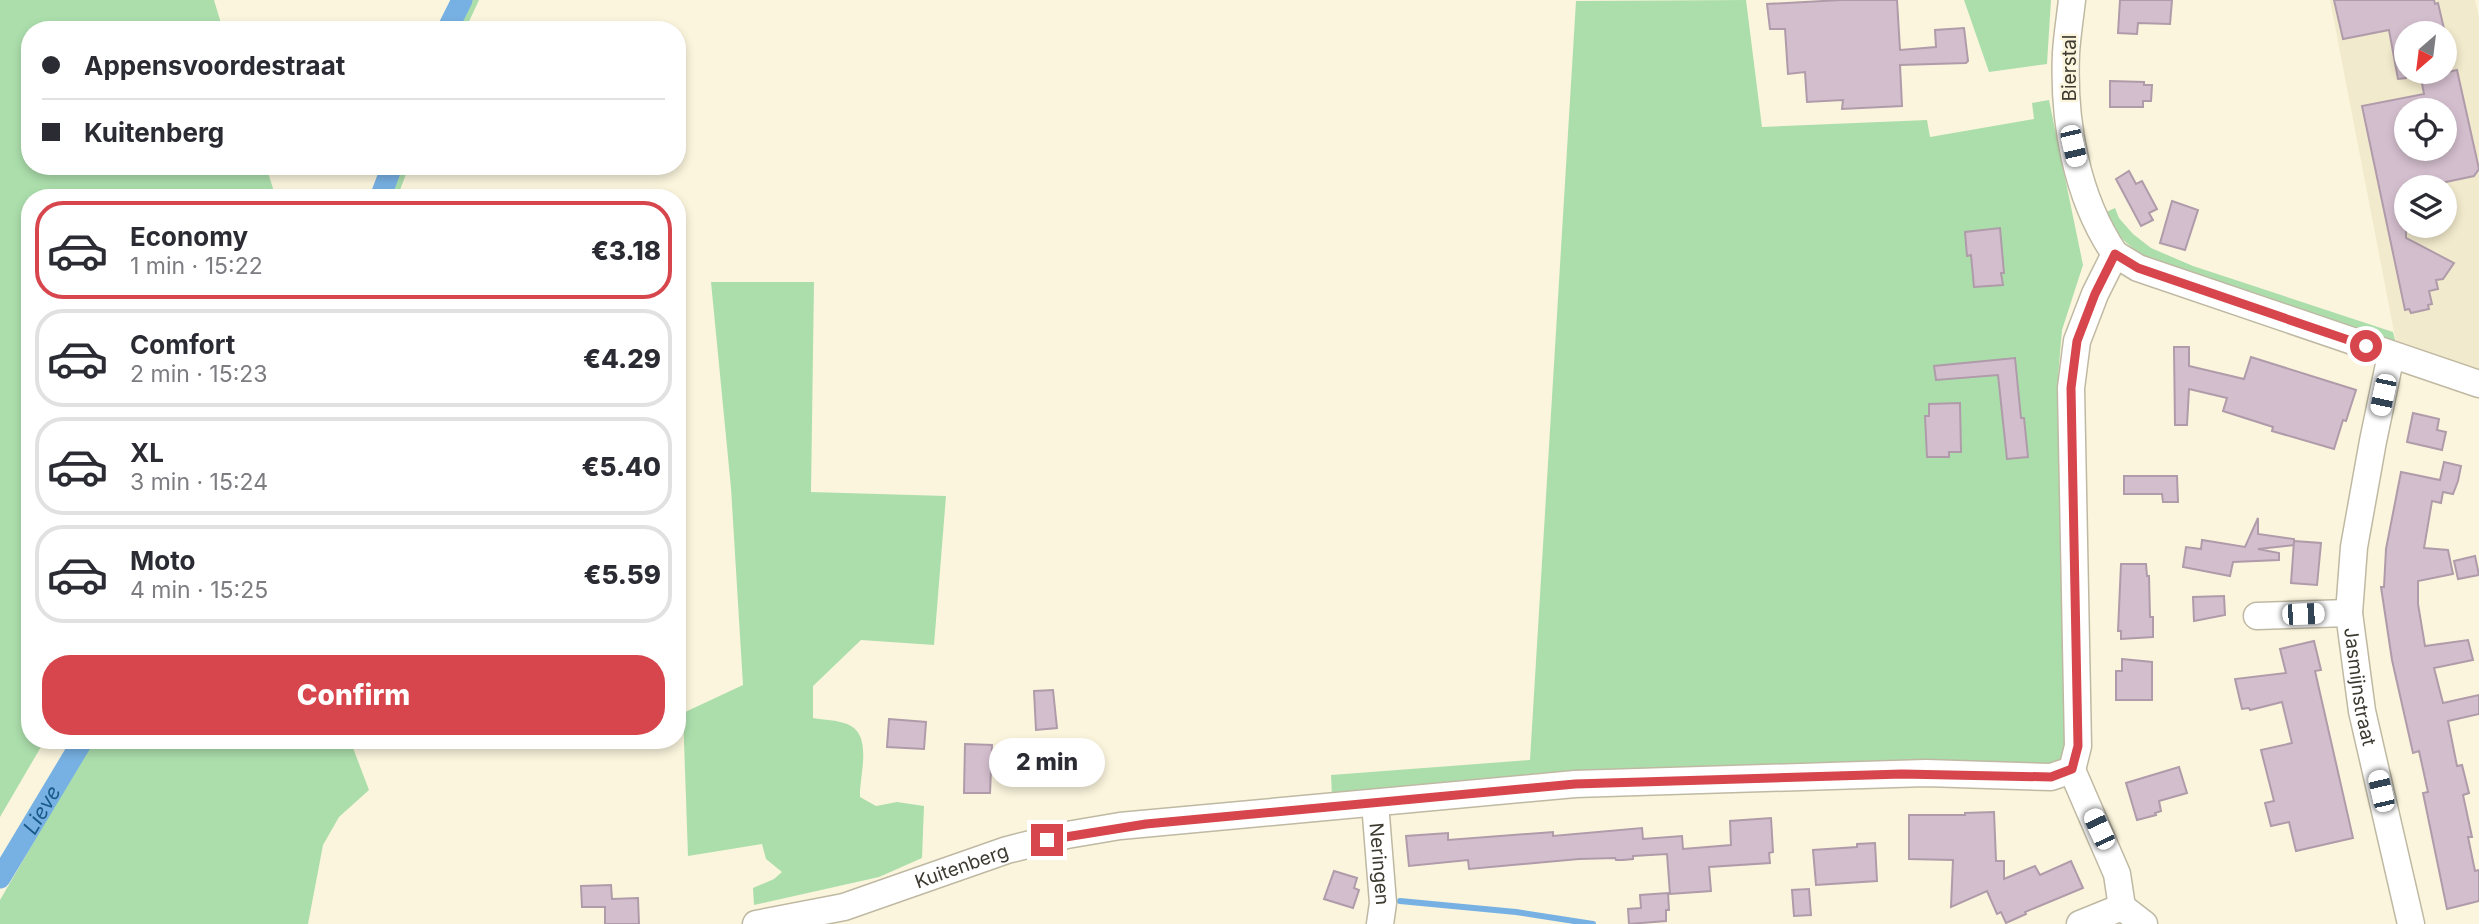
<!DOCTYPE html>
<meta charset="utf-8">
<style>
body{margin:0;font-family:Inter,sans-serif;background:#f7f7f7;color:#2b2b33;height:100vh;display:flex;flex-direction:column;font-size:26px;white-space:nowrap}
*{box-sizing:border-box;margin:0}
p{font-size:23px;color:#7c7c81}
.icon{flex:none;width:38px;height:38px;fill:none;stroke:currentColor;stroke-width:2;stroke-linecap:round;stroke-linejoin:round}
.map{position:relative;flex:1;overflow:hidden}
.sheet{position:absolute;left:21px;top:189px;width:665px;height:560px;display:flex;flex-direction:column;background:#fff;border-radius:28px;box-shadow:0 4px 10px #0003}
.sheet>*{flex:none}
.top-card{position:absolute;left:21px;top:21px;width:665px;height:154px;border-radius:28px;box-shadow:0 4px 10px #0003;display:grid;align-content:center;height:154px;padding:0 21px;background:#fff}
.needle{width:46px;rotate:208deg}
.controls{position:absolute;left:2394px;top:21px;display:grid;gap:14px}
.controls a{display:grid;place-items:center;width:63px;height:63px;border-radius:50%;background:#fff;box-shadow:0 4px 10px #0003;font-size:35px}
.end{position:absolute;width:32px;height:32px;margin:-16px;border:9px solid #d6464c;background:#fff;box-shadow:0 0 0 4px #fff}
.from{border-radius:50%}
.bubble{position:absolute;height:49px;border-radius:24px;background:#fff;box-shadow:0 4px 10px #0003;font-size:23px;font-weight:800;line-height:49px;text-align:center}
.car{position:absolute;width:21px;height:42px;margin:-21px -10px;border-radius:9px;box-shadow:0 0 5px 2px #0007;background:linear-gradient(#fff 24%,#345 0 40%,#fff 0 76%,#345 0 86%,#fff 0)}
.top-card b{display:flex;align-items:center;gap:24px;height:66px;font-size:26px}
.top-card b+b{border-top:2px solid #e1e1e2}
.top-card i{width:18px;height:18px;background:#2b2b33}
ul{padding:12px 0 0;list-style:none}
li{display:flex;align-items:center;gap:21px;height:98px;margin:0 14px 10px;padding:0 7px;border:4px solid #e1e1e2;border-radius:28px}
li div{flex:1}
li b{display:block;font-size:26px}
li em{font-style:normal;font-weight:800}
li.active{border-color:#d6464c}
li>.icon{width:63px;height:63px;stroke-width:1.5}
.cta{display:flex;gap:14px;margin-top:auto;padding:14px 21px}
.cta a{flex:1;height:80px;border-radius:28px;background:#d6464c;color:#fff;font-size:28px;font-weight:800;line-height:80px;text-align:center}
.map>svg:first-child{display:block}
.built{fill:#f2eacc;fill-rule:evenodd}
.green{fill:#acdeac}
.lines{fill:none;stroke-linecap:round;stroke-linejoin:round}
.stream{stroke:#77b1e3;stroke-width:6}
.canal{stroke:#77b1e3;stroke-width:21}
.building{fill:#d3becd;stroke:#af9ba9;stroke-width:2;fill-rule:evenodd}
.minor-casing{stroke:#bfb9a3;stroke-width:29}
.minor{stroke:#fff;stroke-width:26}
.route{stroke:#d6464c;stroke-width:9}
.labels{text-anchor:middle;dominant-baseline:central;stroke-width:5;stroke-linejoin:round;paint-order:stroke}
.street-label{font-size:19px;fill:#3c3930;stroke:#fbf5dd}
.water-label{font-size:21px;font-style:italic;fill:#195a89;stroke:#fbf5dd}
</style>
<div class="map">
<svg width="2479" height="924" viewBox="0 0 2479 924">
<rect width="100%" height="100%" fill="#fbf5dd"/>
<path class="built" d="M2330,0h145l4,17v353l-82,-23zM2406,33h39v39h-39zM2406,110h39v39h-39zM2406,187h39v39h-39z"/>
<g class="green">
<polygon points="0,0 214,0 223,30 30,30 30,166 266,166 276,198 30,198 30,740 45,740 0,817"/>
<polygon points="468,0 479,0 465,30 455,30"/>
<polygon points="1746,0 1762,127 1927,120 1930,137 2034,119 2032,103 2049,100 2083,265 2062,330 2058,377 2070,765 1332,795 1331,775 1530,760 1576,1"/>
<polygon points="1964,0 2051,0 2047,64 1989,72"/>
<polygon points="399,166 409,166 397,198 388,198"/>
<path d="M2115,208l4,10 14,16 18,14 42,18 200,66 4,15 -241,-83c-22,-14 -41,-27 -52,-51z"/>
<path d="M711,282h103l-3,210 135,4 -12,149 -73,-5 -48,46v32c11,2 24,2 34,6 27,10 12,52 13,73l16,9 21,-4 27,4 -2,52 -43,19 -125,28 -1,-17 21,-9 8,-7 -16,-13 -4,-15 -74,12 -5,-143 60,-28 -12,-197z"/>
<polygon points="93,740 350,740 369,790 339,817 323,845 308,924 0,924 0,900"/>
</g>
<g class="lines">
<polyline class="stream" points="1400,901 1516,912 1593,924"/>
<g class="canal">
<polyline points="447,30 462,0"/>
<polyline points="380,198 392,166"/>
<path id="s1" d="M0,878l83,-138"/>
</g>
</g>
<g class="building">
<polygon points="1841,0 1897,0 1900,50 1936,47 1935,30 1964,28 1968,61 1966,63 1900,65 1902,106 1842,109 1843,100 1807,102 1805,72 1788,74 1785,29 1770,29 1767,4"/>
<polygon points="2120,0 2172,0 2170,24 2138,23 2137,34 2118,33"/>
<polygon points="2334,0 2434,0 2435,4 2438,3 2445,33 2406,33 2406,78 2398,79 2389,30 2343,39"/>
<path d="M2457,70l22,99 -5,7 -52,11h-16v51l48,25 -11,16 -7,1 2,9 -9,2 3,13 -4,1 1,4 -18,4 -2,-4 -4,1 -43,-204 62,-12 -3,-16zM2406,110h39v39h-39z"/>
<polygon points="2110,81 2144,82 2144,85 2152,85 2151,101 2143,101 2143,107 2110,107"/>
<polygon points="2129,171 2136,184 2142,181 2157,209 2149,213 2153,220 2141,226 2116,179"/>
<polygon points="2172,201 2198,210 2185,250 2160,243"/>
<polygon points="2000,228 2004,273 2001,273 2003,285 1974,287 1971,255 1967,256 1965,232"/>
<polygon points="2174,347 2189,347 2189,366 2244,379 2251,357 2356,390 2346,421 2343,420 2334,449 2272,431 2273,427 2223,411 2227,398 2189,389 2187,425 2175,425"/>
<polygon points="2015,358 2021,418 2024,418 2028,457 2007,459 1998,375 1936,380 1934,366"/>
<polygon points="1960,403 1961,452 1949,452 1949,457 1927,457 1925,416 1929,416 1929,404"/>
<polygon points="2413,413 2439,419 2437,430 2446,432 2442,450 2407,442"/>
<polygon points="2444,462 2461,466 2458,481 2453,494 2443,492 2441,503 2432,501 2424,548 2448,550 2453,574 2418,581 2418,604 2425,646 2468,640 2473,660 2434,668 2443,703 2479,695 2479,714 2448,721 2457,766 2462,765 2469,793 2463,795 2472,837 2468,837 2475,871 2479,870 2479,901 2447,909 2423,793 2428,792 2419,751 2413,753 2392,660 2381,587 2384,587 2386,549 2401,472 2440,480"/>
<polygon points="2124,476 2177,476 2178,502 2163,502 2162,494 2124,494"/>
<polygon points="2258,518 2258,534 2294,539 2294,545 2258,549 2279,553 2279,560 2233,562 2230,576 2183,567 2186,547 2201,549 2202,540 2245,547"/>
<polygon points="2294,541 2321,543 2317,585 2291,583"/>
<polygon points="2475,556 2479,575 2458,579 2454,561"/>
<polygon points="2121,564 2146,564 2147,576 2149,576 2150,617 2153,617 2153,637 2121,639 2121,631 2118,631"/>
<polygon points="2224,596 2225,615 2194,621 2193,597"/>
<polygon points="2314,641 2321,670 2315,671 2353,838 2296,851 2289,822 2271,826 2265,803 2274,801 2261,750 2292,743 2282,702 2250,710 2249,708 2242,709 2235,679 2286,673 2280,649"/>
<polygon points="2122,659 2152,662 2152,700 2116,700 2116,671 2122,671"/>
<polygon points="1053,690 1057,728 1036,730 1034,691"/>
<polygon points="889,719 926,722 924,749 887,747"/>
<polygon points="965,744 992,745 990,793 964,793"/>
<polygon points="2179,767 2187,793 2159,801 2161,811 2155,813 2156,815 2137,820 2126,783"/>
<polygon points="1994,812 1996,861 2004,861 2004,879 2035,866 2040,875 2071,861 2083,888 2025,912 2026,914 2006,923 2001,912 1997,914 1987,891 1951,907 1953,860 1909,859 1909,815 1965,815 1965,813"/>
<polygon points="1771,818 1773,852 1769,853 1770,863 1709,867 1711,891 1670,894 1667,854 1633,856 1633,859 1623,860 1616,860 1615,858 1579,859 1469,869 1468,860 1409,866 1406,836 1448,833 1448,840 1553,832 1553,836 1642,828 1643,839 1682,836 1683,849 1731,845 1730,821"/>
<polygon points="1875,843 1877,881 1816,885 1813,850 1857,847 1857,844"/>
<polygon points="1334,871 1357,878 1354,888 1359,890 1353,908 1324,899"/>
<polygon points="611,885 612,899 638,898 639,924 605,924 605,907 582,907 581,886"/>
<polygon points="1809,889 1811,915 1794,916 1792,890"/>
<polygon points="1668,893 1669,910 1666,910 1666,921 1629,924 1628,909 1641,908 1640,895"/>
</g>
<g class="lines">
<defs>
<g id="minor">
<path d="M2072,0c-2,18 -5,36 -6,53 -3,68 10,144 49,201"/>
<path id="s2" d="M2391,355l-18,86 -19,106 -5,66 13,98 49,213"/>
<polyline points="2257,616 2349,613"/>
<polyline points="2072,770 2117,874 2122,907 2144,924"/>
<path id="s3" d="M1375,803l8,100 -3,21"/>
<path id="s4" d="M756,924l88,-17 163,-57 60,-15 53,-9 455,-42 351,-11 125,4 21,-7 6,-24 -7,-358 6,-47 18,-47 20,-40 23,14 341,116"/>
<polyline points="2080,924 2122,907"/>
</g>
</defs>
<use href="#minor" class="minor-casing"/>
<use href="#minor" class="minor"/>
</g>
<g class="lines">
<polyline class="route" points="1047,840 1146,824 1575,784 1902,774 2051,777 2072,769 2078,746 2071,388 2077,341 2095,294 2115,254 2138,268 2366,346"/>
</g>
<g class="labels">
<g class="street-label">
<text transform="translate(2069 68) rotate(-90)">Bierstal</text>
<text stroke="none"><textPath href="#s2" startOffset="336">Jasmijnstraat</textPath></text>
<text stroke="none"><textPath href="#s3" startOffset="61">Neringen</textPath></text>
<text stroke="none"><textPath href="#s4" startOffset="214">Kuitenberg</textPath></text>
</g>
<g class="water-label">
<text stroke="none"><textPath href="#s1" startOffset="80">Lieve</textPath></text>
</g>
</g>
</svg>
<div class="controls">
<a><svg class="needle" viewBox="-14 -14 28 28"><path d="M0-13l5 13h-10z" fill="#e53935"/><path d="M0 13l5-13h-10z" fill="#7c7c81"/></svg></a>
<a><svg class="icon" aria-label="locate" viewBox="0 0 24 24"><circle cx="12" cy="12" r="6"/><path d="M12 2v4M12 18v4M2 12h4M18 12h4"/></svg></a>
<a><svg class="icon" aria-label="layers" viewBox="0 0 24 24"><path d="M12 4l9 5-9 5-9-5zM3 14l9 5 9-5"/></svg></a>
</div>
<i class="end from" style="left:2366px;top:346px"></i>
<i class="end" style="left:1047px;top:840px"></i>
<div class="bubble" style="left:989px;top:738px;width:116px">2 min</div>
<i class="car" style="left:2073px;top:146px;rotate:167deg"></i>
<i class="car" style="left:2383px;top:395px;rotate:192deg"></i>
<i class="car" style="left:2303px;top:614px;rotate:88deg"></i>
<i class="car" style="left:2381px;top:791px;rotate:347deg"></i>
<i class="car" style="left:2099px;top:829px;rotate:335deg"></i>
<div class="top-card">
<b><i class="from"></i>Appensvoordestraat</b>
<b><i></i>Kuitenberg</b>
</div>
<section class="sheet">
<ul>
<li class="active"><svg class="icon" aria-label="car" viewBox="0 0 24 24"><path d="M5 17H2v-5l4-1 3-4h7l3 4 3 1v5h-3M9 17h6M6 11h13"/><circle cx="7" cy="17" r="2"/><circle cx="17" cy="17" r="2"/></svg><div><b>Economy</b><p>1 min · 15:22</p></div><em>€3.18</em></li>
<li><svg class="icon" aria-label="car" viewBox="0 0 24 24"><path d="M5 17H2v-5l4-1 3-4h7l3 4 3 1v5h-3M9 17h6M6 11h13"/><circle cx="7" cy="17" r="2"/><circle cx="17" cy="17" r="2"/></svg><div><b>Comfort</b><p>2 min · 15:23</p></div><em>€4.29</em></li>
<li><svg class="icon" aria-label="car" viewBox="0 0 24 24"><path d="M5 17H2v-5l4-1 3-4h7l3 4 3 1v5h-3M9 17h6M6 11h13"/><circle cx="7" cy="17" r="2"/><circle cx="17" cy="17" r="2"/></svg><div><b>XL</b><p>3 min · 15:24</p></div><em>€5.40</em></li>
<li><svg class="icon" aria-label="car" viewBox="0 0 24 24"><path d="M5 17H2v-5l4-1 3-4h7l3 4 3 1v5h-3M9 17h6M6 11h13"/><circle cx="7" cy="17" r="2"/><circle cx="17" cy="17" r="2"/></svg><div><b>Moto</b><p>4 min · 15:25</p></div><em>€5.59</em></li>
</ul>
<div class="cta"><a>Confirm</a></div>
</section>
</div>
